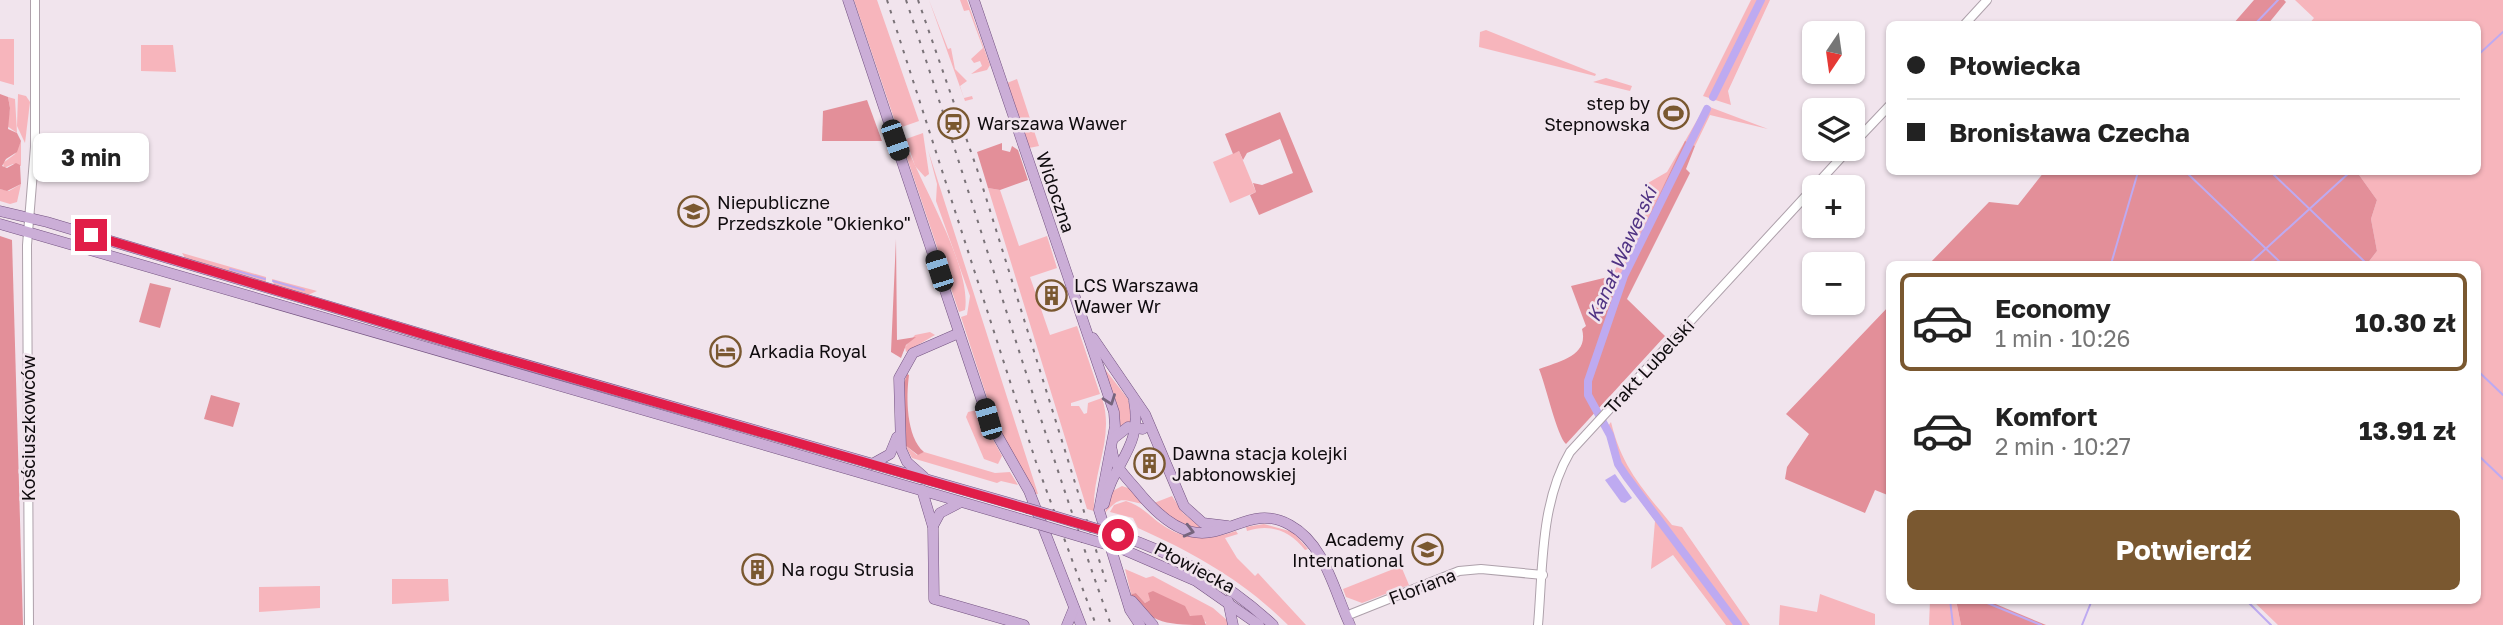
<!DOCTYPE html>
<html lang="pl">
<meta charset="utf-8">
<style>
body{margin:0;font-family:"Golos Text",sans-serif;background:#f6f6f6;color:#222;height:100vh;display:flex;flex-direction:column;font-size:26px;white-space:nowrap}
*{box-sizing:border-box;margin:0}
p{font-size:23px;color:#767676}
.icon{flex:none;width:38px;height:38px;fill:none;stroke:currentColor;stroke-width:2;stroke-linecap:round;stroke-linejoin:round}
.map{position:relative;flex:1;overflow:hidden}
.details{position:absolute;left:1886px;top:261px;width:595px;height:343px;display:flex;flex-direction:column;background:#fff;border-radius:10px;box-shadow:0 2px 5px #0004}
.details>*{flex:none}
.top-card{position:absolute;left:1886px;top:21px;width:595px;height:154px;border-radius:10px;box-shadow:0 2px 5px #0004;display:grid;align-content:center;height:154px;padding:0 21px;background:#fff}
.needle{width:46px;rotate:193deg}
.tools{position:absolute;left:1802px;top:21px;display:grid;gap:14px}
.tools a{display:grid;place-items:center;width:63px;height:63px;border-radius:10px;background:#fff;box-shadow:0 2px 5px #0004;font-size:35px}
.end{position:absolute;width:32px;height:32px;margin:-16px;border:9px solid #e11d48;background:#fff;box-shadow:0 0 0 4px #fff}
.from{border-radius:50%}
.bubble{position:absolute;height:49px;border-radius:10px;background:#fff;box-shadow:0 2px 5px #0004;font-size:23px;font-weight:700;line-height:49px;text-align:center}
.car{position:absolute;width:21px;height:42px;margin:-21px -10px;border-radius:9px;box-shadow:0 0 5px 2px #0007;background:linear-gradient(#222 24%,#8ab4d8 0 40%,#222 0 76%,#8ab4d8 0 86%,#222 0)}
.top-card b{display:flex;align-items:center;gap:24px;height:66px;font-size:26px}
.top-card b+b{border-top:2px solid #e0e0e0}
.top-card i{width:18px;height:18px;background:#222}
ul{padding:12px 0 0;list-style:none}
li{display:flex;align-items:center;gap:21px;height:98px;margin:0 14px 10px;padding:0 7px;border:4px solid transparent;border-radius:10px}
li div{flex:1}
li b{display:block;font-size:26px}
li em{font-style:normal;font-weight:700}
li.current{border-color:#7a5830}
li>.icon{width:63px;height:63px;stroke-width:1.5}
.action{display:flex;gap:14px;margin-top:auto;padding:14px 21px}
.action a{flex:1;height:80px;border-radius:10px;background:#7a5830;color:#fff;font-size:28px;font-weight:700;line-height:80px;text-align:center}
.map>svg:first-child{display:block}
.green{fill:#f7b5bc}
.forest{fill:#e38f99}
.water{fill:#beaaf1}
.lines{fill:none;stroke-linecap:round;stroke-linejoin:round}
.stream{stroke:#beaaf1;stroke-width:2}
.canal{stroke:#beaaf1;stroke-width:8}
.minor-casing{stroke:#aea1ab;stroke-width:10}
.major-casing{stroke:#735280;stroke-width:11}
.minor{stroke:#fff;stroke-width:8}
.major{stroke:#cbaed7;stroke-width:10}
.rail{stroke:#7a7278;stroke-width:2;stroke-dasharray:3.5 7;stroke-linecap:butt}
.major-bridge-casing{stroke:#735280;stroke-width:11;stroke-linecap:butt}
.major-bridge{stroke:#cbaed7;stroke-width:10}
.oneway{stroke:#76657d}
.route{stroke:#e11d48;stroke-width:9}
.labels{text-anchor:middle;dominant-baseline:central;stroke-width:5;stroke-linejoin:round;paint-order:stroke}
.poi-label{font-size:18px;fill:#0f0b0e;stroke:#f1e4ed;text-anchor:start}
.street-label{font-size:18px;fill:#0f0b0e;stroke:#f1e4ed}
.water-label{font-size:19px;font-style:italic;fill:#4f3283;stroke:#f1e4ed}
</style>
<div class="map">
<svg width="2503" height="625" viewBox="0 0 2503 625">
<rect width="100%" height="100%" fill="#f1e4ed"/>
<g class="green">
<polygon points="854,0 877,0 919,121 899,128 900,136"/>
<polygon points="929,0 948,49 951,48 955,69 967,81 960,86 964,98 972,96 973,99 965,101"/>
<polygon points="960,0 967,0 990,65 987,70 971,74 982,66 980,61 974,63 971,59 983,48 969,10 964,11"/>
<polygon points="1751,0 1770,0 1728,91 1731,105 1703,96"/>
<polygon points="2295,0 2503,0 2503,625 2278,625 2252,600 2478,600 2478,264 2367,264 2377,251 2371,219 2377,200 2357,172 2478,172 2478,24 2309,24 2314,18"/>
<polygon points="1486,30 1596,74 1595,76 1479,47 1480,32"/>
<polygon points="0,39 14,39 14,85 0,81"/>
<polygon points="141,45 173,45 176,72 141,71"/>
<polygon points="1606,78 1632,86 1630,91 1593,82"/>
<polygon points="1017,79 1039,146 1029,148 1007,83"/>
<polygon points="18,94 26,96 30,102 25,143 17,126"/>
<polygon points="8,97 15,99 17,133 7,126 10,108"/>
<polygon points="1707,106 1768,129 1710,115 1695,146 1685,142 1619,279 1612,276 1654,196 1648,183 1667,172 1703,110"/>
<polygon points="923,133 929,174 925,177 915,166 906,139"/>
<path d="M904,139c15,43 68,127 61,171l-6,2 -58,-172z"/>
<polygon points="21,141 21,166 13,164 4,168 3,163 15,154"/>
<polygon points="928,150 1038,494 1035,494 994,419 961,317 967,315 970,296 936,201 937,184"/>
<polygon points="1239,151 1256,192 1230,203 1213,162"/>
<polygon points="21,184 17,202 10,204 0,201 0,189 9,191"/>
<path d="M988,188l12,2 19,56 28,-10 10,32 -27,9 20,58 27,-9 23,68 -29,9v3h8l5,8 3,-1 1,-10 14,-5c13,40 -10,73 -8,113l-7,-2z"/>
<polygon points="182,253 266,277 266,282 243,278 185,258"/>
<polygon points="272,279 317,291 308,295 274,285"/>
<polygon points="930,332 935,335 906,352 905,347 915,335"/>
<polygon points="1098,360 1128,399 1133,423 1120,426"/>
<polygon points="977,410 1002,456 998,464 984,459 966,417 968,412"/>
<path d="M1611,422c11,46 32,67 61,103l10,2 68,98h-24l-53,-70 -22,14 4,-48 -40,-55 -9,-37z"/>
<polygon points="905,445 917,455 924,452 995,473 1010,472 1018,485 1001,481 997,483 912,458"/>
<path d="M1122,486l9,3 13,15c-23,-4 -23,-9 -39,9l6,-21z"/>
<path d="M1172,496l11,17 20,16c-19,-3 -38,-9 -49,-26z"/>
<path d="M1126,501c17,6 21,13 35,23 23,17 49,16 75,7l2,3 -13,4 12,20 18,18 3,-3 48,52h-18c-44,-44 -94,-72 -150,-97l-5,-10 -23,-6 4,-7z"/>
<path d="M1264,524l29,8 15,17 -3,1c-15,-19 -34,-27 -58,-19l-1,-4z"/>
<polygon points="1401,566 1409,585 1362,603 1346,597 1343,589"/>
<polygon points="1125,569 1146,578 1153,576 1213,608 1228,621 1228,625 1206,625 1206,622 1150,600 1145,603 1136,593 1131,594"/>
<polygon points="392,579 448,579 449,601 392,604"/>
<polygon points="320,586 320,608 259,612 259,587"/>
<polygon points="1820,594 1875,614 1875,625 1779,625 1780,605 1817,612"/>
<polygon points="1930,600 1956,600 1961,625 1929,625"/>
</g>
<g class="forest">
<polygon points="2254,0 2284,0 2286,2 2268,24 2233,24"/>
<polygon points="0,94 8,97 10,108 8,129 17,133 21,141 17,152 6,159 2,166 7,168 16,163 20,165 21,184 7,191 0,189"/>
<polygon points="867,100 882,141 822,141 823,111"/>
<polygon points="1280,112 1313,192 1259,215 1250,195 1256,192 1253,183 1262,185 1293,173 1280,139 1247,153 1243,160 1239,151 1233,154 1225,134"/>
<path d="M1685,141l10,5 -9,23 4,4 -63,126 38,37 -99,108c-9,-8 -20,-58 -27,-75 21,-8 50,-13 43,-40l4,-3 -15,-40 41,-10 7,3z"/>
<polygon points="1002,143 1002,150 1010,152 1012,146 1018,150 1028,180 1000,190 988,188 977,152"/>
<polygon points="2044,172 2357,172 2377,200 2371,219 2377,251 2367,264 1929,264 1989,202 2018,205"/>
<polygon points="0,236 12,240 23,625 0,625"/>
<polygon points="896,239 897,340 916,337 906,345 901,358 891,352"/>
<polygon points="150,283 171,288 160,328 139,322"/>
<polygon points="1890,305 1890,496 1875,490 1865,513 1785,479 1787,467 1809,434 1786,414"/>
<path d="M907,374l2,1c-3,22 -3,62 15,77l-6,3 -13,-10 -1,-62z"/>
<polygon points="211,395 240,403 233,427 204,419"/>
<path d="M1153,591l32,15 5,10 12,-1 4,10c-34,0 -58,0 -75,-31l5,-1 9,10 5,-3 -2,-7z"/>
<polygon points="1956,600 1986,600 2046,625 1961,625"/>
</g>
<polygon class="water" points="1615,474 1632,498 1625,503 1621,502 1605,480"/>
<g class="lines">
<g class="stream">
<polyline points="2255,24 2278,0"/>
<polyline points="2478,55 2503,32"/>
<polyline points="2186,172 2282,264"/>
<polyline points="2271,172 2367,264"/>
<polyline points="2111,264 2138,172"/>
<polyline points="2249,264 2350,172"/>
<polyline points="230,269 265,279"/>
<polyline points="273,281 304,290"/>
<polyline points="2478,371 2503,395"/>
<polyline points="2478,455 2503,479"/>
<polyline points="1950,600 1953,625"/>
<polyline points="1980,600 2041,625"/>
<polyline points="2246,600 2271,625"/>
<polyline points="2082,625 2092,600"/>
</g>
<g class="canal">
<polyline points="1713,97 1761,0"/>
<polyline points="1707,109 1624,276 1588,381 1588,395 1610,435 1618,464 1626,476 1738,625"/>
</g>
<defs>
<g id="minor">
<polyline points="1965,24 1987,0"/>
<polyline points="1853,144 1890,105"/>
<polyline points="1346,616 1459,571 1481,569 1543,575"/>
<polyline points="29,625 27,245 35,147 35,0"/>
<path d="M1538,625c5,-57 2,-122 32,-173l279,-303"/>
</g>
<g id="major">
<polyline points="848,0 988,419 1029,491 1081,625"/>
<polyline points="974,0 1114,412 1115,426 1099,510 1130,610 1140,625"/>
<polyline points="0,211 47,222 492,355 1027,508"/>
<polyline points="0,224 1031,522"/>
<polyline points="1093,338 1145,414 1184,506 1203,523 1228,526"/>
<polyline points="1114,438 1128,427 1143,429"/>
<path d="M1112,450c1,16 16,29 25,40 73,91 98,4 153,35 35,19 44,66 60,100"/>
<polyline points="872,464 890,454 897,437"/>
<polyline points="924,477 907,462 901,449 899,378 913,353 959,333"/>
<polyline points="922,490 933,527 934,599 1024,625"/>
<path d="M1104,504c9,-42 39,-56 30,-103"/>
<polyline points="933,526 940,513 961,502"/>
<path d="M1118,535c59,19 110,48 155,90"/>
<polyline points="1122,549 1196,581 1259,625"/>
<polyline points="1132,601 1153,625"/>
<polyline points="1228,601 1233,625"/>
<polyline points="1067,625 1074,608"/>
</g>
</defs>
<use href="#minor" class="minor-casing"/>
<use href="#major" class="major-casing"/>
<use href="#minor" class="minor"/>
<use href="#major" class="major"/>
<g class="rail">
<polyline points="887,0 1036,462 1096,625"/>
<path d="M906,0c70,208 131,419 205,625"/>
<polyline points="918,0 978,172 1106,582"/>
</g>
<defs>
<g id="major-bridge">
<polyline points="1027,508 1118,535"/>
<polyline points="1031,522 1122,549"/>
</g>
</defs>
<use href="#major-bridge" class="major-bridge-casing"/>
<use href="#major-bridge" class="major-bridge"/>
</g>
<defs><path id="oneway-chevron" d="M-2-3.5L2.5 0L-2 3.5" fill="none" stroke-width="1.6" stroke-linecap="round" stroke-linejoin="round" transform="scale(1.75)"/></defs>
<g class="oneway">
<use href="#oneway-chevron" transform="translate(1110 400) rotate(70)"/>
<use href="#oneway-chevron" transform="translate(1189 531) rotate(14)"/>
</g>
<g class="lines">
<polyline class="route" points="91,235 492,355 1118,535"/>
</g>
<defs>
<symbol id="stadium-ring" viewBox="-11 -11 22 22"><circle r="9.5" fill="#f1e4ed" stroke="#7a5830" stroke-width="1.5"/><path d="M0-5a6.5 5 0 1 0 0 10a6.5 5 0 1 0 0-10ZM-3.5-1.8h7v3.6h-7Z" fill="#7a5830"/></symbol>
<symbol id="station-ring" viewBox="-11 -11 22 22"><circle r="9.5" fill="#f1e4ed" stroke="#7a5830" stroke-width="1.5"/><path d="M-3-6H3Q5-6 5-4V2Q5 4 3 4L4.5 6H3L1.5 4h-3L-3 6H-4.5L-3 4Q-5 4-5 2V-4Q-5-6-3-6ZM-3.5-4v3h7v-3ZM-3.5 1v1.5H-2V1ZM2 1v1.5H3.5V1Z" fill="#7a5830"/></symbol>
<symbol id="school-ring" viewBox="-11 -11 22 22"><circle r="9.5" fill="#f1e4ed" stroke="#7a5830" stroke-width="1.5"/><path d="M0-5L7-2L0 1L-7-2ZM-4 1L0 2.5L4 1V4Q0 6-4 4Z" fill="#7a5830"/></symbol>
<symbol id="building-ring" viewBox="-11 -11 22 22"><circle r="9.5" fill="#f1e4ed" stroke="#7a5830" stroke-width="1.5"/><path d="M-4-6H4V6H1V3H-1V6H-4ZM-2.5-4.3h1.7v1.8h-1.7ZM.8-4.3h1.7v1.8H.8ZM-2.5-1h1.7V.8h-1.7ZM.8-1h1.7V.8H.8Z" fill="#7a5830"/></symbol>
<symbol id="hotel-ring" viewBox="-11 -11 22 22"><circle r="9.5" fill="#f1e4ed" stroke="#7a5830" stroke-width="1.5"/><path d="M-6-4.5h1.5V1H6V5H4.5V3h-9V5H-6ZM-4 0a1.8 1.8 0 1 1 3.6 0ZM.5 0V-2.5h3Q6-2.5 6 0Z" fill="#7a5830"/></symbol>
</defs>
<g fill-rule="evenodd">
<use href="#stadium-ring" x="1656" y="96" width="35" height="35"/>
<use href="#station-ring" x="936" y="106" width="35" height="35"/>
<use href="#school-ring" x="676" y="194" width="35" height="35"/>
<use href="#building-ring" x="1034" y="278" width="35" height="35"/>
<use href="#hotel-ring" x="708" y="334" width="35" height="35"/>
<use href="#building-ring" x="1132" y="446" width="35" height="35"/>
<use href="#school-ring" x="1410" y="532" width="35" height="35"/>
<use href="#building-ring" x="740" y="552" width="35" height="35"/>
</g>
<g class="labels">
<g class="poi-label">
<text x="1650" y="103" text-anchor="end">step by<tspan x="1650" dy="21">Stepnowska</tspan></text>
<text x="977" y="123">Warszawa Wawer</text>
<text x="717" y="202">Niepubliczne<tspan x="717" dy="21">Przedszkole "Okienko"</tspan></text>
<text x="1074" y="285">LCS Warszawa<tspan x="1074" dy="21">Wawer Wr</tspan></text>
<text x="749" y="351">Arkadia Royal</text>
<text x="1172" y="453">Dawna stacja kolejki<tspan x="1172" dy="21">Jabłonowskiej</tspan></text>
<text x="1404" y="539" text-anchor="end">Academy<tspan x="1404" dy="21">International</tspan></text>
<text x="781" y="569">Na rogu Strusia</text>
</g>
<g class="street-label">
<text transform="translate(1056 192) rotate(71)">Widoczna</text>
<text transform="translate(1649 366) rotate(-47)">Trakt Lubelski</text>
<text transform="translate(28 428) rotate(-90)">Kościuszkowców</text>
<text transform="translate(1195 567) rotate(28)">Płowiecka</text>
<text transform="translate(1422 586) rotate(-21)">Floriana</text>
</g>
<g class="water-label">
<text transform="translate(1621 254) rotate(-66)">Kanał Wawerski</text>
</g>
</g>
</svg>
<div class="tools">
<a><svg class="needle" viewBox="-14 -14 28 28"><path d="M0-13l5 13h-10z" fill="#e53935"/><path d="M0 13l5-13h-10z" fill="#767676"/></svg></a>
<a><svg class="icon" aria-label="layers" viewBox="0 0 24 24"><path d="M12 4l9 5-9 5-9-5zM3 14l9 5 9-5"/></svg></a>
<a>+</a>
<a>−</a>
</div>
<i class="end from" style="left:1118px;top:535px"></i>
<i class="end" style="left:91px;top:235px"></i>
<div class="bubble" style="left:33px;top:133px;width:116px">3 min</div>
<i class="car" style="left:895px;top:140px;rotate:161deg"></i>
<i class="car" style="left:939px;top:271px;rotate:342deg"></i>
<i class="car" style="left:988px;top:419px;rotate:344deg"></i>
<div class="top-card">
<b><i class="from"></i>Płowiecka</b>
<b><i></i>Bronisława Czecha</b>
</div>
<section class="details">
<ul>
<li class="current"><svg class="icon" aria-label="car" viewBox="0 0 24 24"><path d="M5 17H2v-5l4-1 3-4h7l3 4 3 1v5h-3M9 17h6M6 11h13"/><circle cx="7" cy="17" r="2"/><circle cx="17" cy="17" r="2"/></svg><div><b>Economy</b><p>1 min · 10:26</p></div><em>10.30 zł</em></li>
<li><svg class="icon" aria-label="car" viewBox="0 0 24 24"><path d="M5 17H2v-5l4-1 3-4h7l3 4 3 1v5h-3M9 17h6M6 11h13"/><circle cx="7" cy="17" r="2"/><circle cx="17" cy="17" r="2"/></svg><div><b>Komfort</b><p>2 min · 10:27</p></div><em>13.91 zł</em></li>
</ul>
<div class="action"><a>Potwierdź</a></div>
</section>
</div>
